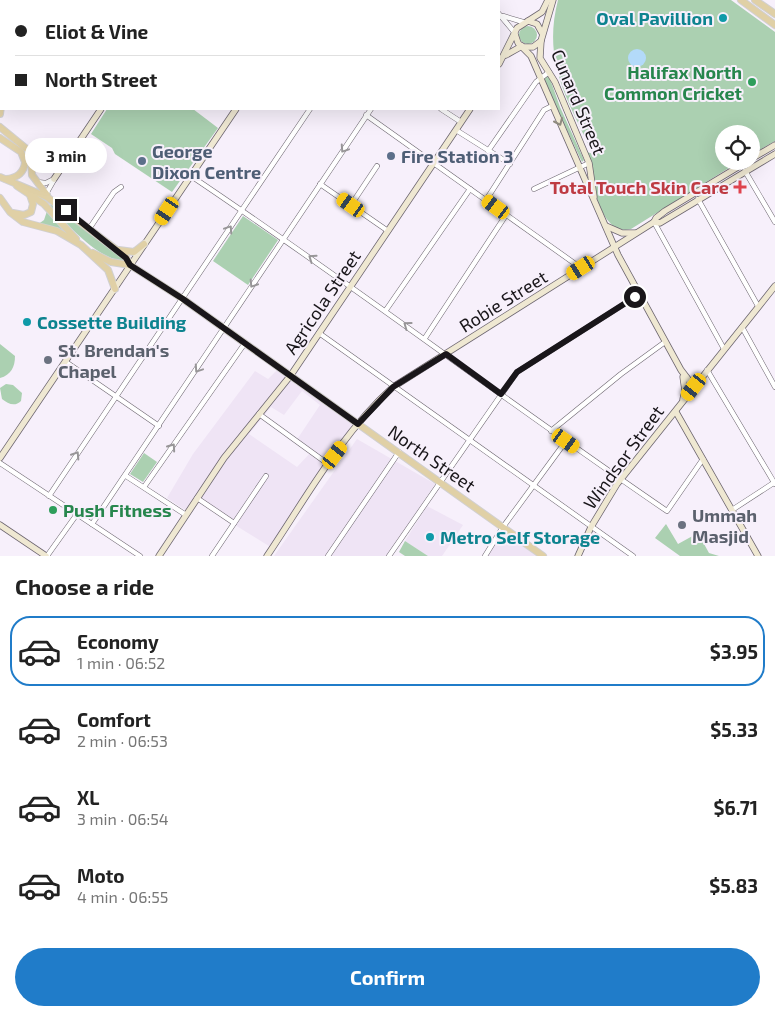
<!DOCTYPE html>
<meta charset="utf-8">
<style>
body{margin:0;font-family:"Exo 2",sans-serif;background:#f2f2f2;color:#222;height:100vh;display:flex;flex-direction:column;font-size:19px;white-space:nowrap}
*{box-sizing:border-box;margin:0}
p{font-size:16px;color:#767676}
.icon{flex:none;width:28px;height:28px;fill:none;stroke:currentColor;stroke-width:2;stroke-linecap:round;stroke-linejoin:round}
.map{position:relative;height:556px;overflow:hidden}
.details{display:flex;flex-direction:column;background:#fff;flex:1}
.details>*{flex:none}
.hud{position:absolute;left:0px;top:0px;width:500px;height:110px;box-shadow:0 5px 20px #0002;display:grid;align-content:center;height:110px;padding:0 15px;background:#fff}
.fabs{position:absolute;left:715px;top:125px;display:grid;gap:10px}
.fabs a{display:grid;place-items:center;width:45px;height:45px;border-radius:50%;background:#fff;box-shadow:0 5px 20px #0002;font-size:25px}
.end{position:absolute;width:22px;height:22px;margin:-11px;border:6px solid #19161a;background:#fff;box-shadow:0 0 0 2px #fff}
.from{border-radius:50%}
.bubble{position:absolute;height:35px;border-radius:18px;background:#fff;box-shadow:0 5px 20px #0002;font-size:16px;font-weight:700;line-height:35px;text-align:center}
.car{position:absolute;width:15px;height:30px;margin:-15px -8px;border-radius:6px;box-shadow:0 0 4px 1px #0007;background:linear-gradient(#f5c518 24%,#345 0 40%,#f5c518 0 76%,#345 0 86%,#f5c518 0)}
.hud b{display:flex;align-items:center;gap:18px;height:48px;font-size:19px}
.hud b+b{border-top:1px solid #e0e0e0}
.hud i{width:12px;height:12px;background:#222}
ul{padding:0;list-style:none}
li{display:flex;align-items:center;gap:15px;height:70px;margin:0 10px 8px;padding:0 5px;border:2px solid transparent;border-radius:20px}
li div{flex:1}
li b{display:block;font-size:19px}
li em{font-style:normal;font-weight:700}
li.current{border-color:#207cc9}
li>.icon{width:45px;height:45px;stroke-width:1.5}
h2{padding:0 15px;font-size:22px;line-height:60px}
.button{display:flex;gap:10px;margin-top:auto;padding:10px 15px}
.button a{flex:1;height:58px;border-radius:30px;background:#207cc9;color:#fff;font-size:20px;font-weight:700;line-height:58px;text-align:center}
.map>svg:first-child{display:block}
.built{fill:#efe4f5;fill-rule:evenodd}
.green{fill:#abd0b1}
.water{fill:#b3daf9}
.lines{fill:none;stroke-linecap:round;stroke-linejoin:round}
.street-casing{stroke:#6d6670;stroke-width:5.5}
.secondary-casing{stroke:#6d6670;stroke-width:7}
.primary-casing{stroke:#d1d0d1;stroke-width:8}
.street{stroke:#fff;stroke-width:4.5}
.secondary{stroke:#efe8d2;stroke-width:5.5}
.primary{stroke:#e0d0a6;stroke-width:6}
.oneway{stroke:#8f8a7f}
.oneway2{stroke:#989698}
.route{stroke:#19161a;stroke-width:6}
.culture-dot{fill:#0f9aa8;stroke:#f7f0fb;stroke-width:2}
.leisure-dot{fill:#2e9e5b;stroke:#f7f0fb;stroke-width:2}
.service-dot{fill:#5c6f8a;stroke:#f7f0fb;stroke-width:2}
.health-dot{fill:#e0444e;stroke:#f7f0fb;stroke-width:2}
.worship-dot{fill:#6b7280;stroke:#f7f0fb;stroke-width:2}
.labels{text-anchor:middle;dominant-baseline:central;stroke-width:4;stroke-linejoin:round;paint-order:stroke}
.culture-label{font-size:18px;font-weight:bold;fill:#0d838f;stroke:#f7f0fb;text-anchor:start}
.leisure-label{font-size:18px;font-weight:bold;fill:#27864d;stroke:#f7f0fb;text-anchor:end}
.street-label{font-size:18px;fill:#19161a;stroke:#f7f0fb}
.service-label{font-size:18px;font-weight:bold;fill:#4e5e75;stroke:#f7f0fb;text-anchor:start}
.health-label{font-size:18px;font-weight:bold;fill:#be3a42;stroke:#f7f0fb;text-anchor:end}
.worship-label{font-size:18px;font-weight:bold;fill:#5b616d;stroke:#f7f0fb;text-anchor:start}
</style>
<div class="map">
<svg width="775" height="556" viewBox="0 0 775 556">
<rect width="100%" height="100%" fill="#f7f0fb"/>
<g class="built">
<path d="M280,367l80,57 -30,38 -58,86 -76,-47 -8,11 -21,-14 26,-44 62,-83 13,8zM302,391l18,14 -24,36 16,10 -15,16 -48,-33 22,-27 13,8z"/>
<polygon points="357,439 435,484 387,556 274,556"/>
<polygon points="427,506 463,525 442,556 428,556 405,541"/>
<polygon points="499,529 536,556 482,556"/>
</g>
<g class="green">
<path d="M558,0h173l44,32v109l-24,14v-21h-27v27h16l-109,68c-33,8 -39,-54 -44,-77l6,2c-25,-54 -51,-92 -35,-154z"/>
<circle cx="528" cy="35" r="9"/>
<polygon points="547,76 550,79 560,107 584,160 582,162 543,79"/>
<polygon points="107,109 193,109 218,128 172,192 115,154 112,148 91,134"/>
<path d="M51,204l73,55v1c-23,3 -59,-38 -74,-54z"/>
<polygon points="47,211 64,229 62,231 37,225 44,220"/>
<polygon points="243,216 278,240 248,285 213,261"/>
<path d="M0,344l15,12c0,11 -4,19 -15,22z"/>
<path d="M6,384l7,1 9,8 -1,8c-6,6 -13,3 -19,-2l-2,-11z"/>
<polygon points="144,453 157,462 143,482 130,474"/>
<polygon points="666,524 678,544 698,533 709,553 719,556 680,556 655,538"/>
<polygon points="405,541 428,556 405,556 399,552"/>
</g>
<circle class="water" cx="637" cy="58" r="9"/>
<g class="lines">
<defs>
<g id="street">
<polyline points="480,0 482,1"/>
<polyline points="382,1 383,0"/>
<polyline points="443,1 444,0"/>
<polyline points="499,14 515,33"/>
<polyline points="503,16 523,22"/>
<polyline points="441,109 461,122"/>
<polyline points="366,115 581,268"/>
<polyline points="456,130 510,164"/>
<polyline points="488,151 536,82 549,72"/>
<polyline points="745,171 775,222"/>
<path d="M191,176c161,108 316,226 476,335l36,-52"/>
<polyline points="37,182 46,183 54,179"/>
<polyline points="320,184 388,231"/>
<polyline points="534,189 589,163"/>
<polyline points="46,194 54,180"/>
<polyline points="488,197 544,110 552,106"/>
<polyline points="698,199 758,306"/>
<polyline points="351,205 377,166"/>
<polyline points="654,222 724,349"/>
<polyline points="89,229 114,192 121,187"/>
<polyline points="386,310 470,189"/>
<polyline points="742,327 775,387"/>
<polyline points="319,333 633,556"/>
<polyline points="425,338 506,215"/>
<polyline points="66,362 159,426"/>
<polyline points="707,370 775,484"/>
<polyline points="259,414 328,464"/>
<polyline points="551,431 621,374 665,342"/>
<polyline points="0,463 140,556"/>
<polyline points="126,476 186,515"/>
<polyline points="144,487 245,343"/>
<polyline points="49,496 310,109"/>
<polyline points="197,498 234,523"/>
<polyline points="732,510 775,482"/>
<polyline points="92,524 371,109"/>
<polyline points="47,556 77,514"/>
<polyline points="212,556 266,476"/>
<polyline points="328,556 399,452"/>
<polyline points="389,556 517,372 640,294"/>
<polyline points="485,556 503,527 566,441"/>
</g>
<g id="secondary">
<polyline points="172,1 173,0"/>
<polyline points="308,1 309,0"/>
<polyline points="528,21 537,24 542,33"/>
<polyline points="515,34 518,43 531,56 618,255 681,370 694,387"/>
<polyline points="541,41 540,58 555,82 589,163 594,197"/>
<polyline points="523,47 533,47 541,41 553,0"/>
<polyline points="506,55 522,46"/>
<polyline points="499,64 517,28 542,12 548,0"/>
<polyline points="751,159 775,145"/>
<polyline points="54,179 101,109"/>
<polyline points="654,222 656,218 665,211 748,161"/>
<polyline points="606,226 622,233 635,233"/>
<polyline points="683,377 685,391 683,399"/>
<polyline points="676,412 758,556"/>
<polyline points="0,458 236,109"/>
<polyline points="0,525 46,556"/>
<polyline points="159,556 224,458 291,375 470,109"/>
<path d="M267,556c39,-58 74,-122 126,-169l261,-165 6,1 115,-69"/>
<polyline points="578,556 591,527 617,484 775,286"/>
</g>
<g id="primary">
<polyline points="741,0 775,25"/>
<polyline points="755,0 775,14"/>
<polyline points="69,1 70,0"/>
<polyline points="76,1 77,0"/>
<polyline points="0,60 1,59"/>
<polyline points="0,114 1,106"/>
<polyline points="0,127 28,150 31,158 32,175 47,195"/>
<path d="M0,138l21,14 4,10c-1,11 -8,16 -19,17"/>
<polyline points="0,177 47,197 126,257 130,265 183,299 543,556"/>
<polyline points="17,186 44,204 76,239"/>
<polyline points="0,198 10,212 23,222 57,231 81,245 108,270 115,289"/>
<polyline points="13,213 24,215 31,212 33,204 30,195"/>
<polyline points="119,250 134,252 144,244"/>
<polyline points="93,253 111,262 130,265"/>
</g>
</defs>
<use href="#street" class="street-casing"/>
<use href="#secondary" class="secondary-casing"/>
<use href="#primary" class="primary-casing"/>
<use href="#street" class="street"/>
<use href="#secondary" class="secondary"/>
<use href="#primary" class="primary"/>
</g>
<defs><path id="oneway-chevron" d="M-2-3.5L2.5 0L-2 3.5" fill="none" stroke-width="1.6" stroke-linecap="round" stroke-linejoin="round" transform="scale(1.25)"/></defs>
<use class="oneway" href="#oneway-chevron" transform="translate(559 122) rotate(66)"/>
<g class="oneway2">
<use href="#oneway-chevron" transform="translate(344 149) rotate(124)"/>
<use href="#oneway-chevron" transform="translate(229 229) rotate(-56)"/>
<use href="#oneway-chevron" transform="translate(312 258) rotate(-145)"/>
<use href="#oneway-chevron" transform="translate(253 284) rotate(123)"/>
<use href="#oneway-chevron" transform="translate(407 325) rotate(-144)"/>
<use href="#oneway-chevron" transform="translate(198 369) rotate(124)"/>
<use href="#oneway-chevron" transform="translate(172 447) rotate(-55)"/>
<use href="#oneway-chevron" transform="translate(76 455) rotate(-57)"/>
</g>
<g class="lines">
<polyline class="route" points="66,210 126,258 130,265 183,299 358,424 393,387 446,354 501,394 517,372 635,297"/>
</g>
<g class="culture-dot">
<circle cx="723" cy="18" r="5"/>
<circle cx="27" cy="322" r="5"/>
<circle cx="430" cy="537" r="5"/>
</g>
<g class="leisure-dot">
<circle cx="752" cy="82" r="5"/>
<circle cx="53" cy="510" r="5"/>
</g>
<g class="service-dot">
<circle cx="391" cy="156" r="5"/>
<circle cx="142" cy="161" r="5"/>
</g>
<path class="health-dot" d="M737.5 179.5h5v5h5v5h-5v5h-5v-5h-5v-5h5z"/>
<g class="worship-dot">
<circle cx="48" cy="360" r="5"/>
<circle cx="682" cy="525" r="5"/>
</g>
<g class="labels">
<g class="culture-label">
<text x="713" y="18" text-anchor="end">Oval Pavillion</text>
<text x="37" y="322">Cossette Building</text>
<text x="440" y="537">Metro Self Storage</text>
</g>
<g class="leisure-label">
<text x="742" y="72">Halifax North<tspan x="742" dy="21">Common Cricket</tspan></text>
<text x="63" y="510" text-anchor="start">Push Fitness</text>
</g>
<g class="street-label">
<text transform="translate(579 102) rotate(67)">Cunard Street</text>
<text transform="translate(503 301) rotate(-32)">Robie Street</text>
<text transform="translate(322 302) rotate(-56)">Agricola Street</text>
<text transform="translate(623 457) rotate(-54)">Windsor Street</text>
<text transform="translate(432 458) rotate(35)">North Street</text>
</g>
<g class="service-label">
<text x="152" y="151">George<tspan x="152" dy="21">Dixon Centre</tspan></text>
<text x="401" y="156">Fire Station 3</text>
</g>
<g class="health-label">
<text x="729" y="187">Total Touch Skin Care</text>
</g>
<g class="worship-label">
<text x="58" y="350">St. Brendan's<tspan x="58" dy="21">Chapel</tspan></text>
<text x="692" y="515">Ummah<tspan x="692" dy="21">Masjid</tspan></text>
</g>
</g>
</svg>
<div class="fabs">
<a><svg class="icon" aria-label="locate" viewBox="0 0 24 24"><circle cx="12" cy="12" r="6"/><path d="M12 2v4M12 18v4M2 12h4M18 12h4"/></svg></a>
</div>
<i class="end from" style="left:635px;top:297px"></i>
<i class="end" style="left:66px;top:210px"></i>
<div class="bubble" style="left:25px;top:138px;width:82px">3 min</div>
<i class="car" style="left:351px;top:205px;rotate:305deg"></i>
<i class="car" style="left:496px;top:207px;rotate:306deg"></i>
<i class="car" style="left:167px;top:211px;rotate:214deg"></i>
<i class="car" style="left:581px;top:268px;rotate:237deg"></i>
<i class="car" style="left:694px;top:387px;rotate:218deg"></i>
<i class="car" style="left:566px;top:441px;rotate:125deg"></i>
<i class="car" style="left:335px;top:455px;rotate:37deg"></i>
<div class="hud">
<b><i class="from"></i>Eliot &amp; Vine</b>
<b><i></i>North Street</b>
</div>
</div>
<section class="details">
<h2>Choose a ride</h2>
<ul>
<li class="current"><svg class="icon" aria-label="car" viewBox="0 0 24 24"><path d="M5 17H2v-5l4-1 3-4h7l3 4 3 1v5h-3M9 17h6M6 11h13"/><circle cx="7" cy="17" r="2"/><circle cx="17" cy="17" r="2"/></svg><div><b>Economy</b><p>1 min · 06:52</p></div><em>$3.95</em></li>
<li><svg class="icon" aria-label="car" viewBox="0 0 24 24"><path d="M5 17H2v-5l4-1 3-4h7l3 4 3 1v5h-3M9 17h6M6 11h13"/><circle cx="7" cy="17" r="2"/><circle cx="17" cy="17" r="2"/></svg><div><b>Comfort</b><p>2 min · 06:53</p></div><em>$5.33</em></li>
<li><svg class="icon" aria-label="car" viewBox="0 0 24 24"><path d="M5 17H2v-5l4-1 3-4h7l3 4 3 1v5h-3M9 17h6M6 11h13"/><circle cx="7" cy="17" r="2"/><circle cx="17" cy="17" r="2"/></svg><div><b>XL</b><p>3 min · 06:54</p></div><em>$6.71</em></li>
<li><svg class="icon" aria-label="car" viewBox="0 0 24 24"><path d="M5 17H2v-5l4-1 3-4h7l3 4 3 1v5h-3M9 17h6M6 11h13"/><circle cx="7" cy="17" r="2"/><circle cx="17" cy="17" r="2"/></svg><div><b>Moto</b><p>4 min · 06:55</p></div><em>$5.83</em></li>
</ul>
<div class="button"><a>Confirm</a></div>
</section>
